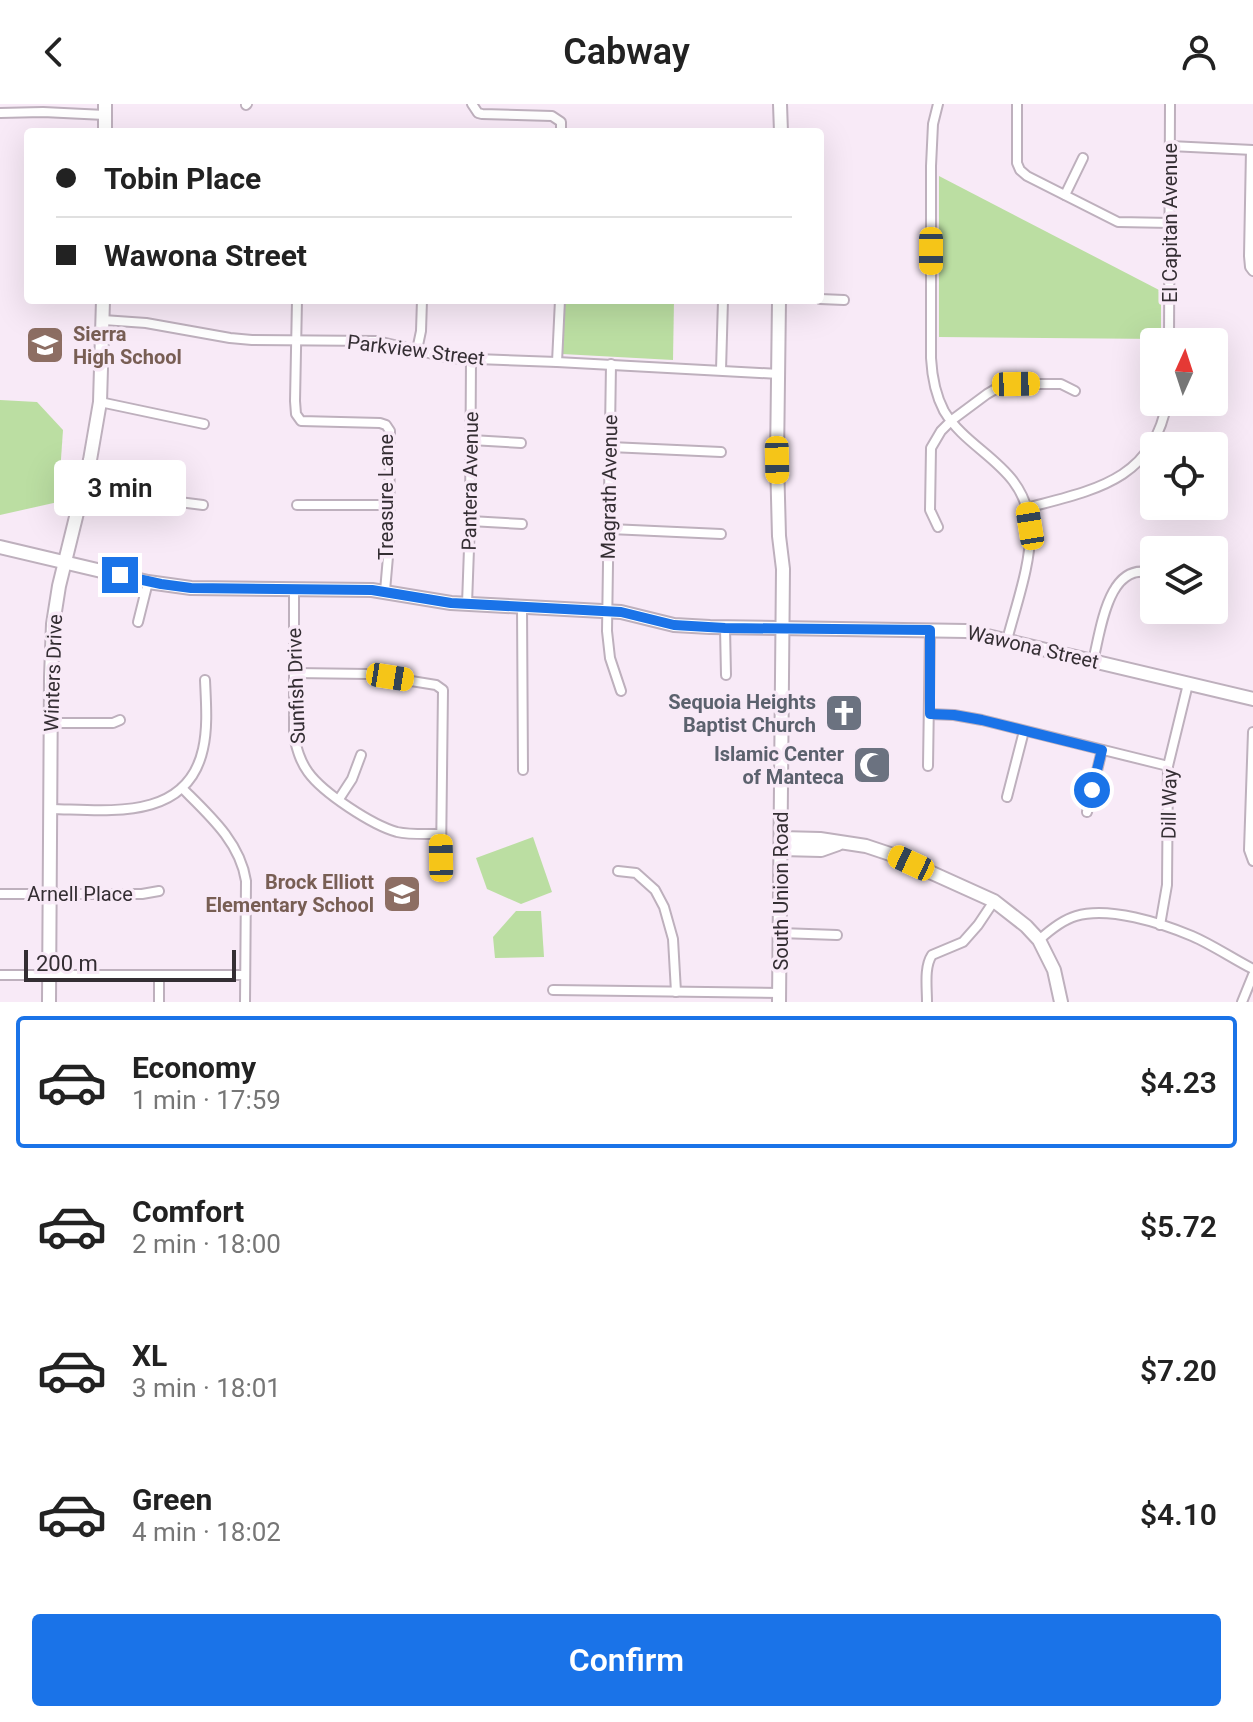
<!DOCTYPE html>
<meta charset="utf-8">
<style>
body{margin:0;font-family:Roboto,sans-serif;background:#f2f2f2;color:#222;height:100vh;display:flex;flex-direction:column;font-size:30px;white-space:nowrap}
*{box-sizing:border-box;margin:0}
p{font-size:26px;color:#767676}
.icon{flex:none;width:44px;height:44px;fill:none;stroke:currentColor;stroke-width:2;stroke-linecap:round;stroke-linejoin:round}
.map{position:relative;height:898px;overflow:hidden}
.sheet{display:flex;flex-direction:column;background:#fff;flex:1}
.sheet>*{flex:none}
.hud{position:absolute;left:24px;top:24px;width:800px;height:176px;border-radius:8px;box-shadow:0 8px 32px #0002;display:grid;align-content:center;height:176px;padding:0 32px;background:#fff}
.needle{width:52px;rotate:3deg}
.buttons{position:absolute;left:1140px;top:224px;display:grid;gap:16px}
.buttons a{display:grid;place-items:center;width:88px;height:88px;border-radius:8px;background:#fff;box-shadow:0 8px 32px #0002;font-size:40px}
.scale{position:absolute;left:24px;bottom:20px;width:212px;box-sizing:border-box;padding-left:8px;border:4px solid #342e33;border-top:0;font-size:22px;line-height:28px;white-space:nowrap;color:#342e33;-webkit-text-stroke:6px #f8eaf7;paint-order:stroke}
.end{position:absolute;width:36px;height:36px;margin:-18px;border:10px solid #1a73e8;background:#fff;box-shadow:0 0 0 4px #fff}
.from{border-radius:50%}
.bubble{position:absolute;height:56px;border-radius:8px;background:#fff;box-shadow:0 8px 32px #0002;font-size:26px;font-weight:600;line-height:56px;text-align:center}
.car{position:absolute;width:24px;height:48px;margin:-24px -12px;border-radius:10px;box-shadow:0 0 6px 2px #0007;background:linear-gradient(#f5c518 24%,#345 0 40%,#f5c518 0 76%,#345 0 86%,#f5c518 0)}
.hud b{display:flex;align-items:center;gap:28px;height:76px;font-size:30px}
.hud b+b{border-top:2px solid #e0e0e0}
.hud i{width:20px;height:20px;background:#222}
ul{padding:14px 0 0;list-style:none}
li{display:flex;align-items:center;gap:24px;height:132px;margin:0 16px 12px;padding:0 16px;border:4px solid transparent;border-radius:8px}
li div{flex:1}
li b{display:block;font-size:30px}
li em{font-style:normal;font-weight:600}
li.active{border-color:#1a73e8}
li>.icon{width:72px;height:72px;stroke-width:1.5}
.action{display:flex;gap:16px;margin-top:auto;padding:16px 32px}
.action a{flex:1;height:92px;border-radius:8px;background:#1a73e8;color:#fff;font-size:32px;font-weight:600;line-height:92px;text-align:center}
header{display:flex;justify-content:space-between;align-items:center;height:104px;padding:0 32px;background:#fff;font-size:36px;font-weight:600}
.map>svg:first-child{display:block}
.green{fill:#bbdea2}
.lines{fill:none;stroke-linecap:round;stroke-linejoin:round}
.street-casing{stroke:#beb0bd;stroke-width:12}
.secondary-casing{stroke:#beb0bd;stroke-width:16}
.street{stroke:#fff;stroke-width:8}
.secondary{stroke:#fff;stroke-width:12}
.route{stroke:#1a73e8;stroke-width:10}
.labels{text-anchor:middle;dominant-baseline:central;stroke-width:7;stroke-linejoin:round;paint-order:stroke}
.street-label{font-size:20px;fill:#342e33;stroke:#f8eaf7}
.education-label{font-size:20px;font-weight:bold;fill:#785e54;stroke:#f8eaf7;text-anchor:start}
.worship-label{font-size:20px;font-weight:bold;fill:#5b616d;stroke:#f8eaf7;text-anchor:end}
</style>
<header><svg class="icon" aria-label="back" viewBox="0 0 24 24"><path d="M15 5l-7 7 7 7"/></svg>Cabway<svg class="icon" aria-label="person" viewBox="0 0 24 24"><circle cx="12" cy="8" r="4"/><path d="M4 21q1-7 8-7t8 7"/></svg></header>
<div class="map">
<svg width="1253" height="898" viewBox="0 0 1253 898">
<rect width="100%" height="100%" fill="#f8eaf7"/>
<g class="green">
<polygon points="939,72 1161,187 1161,235 939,233"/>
<polygon points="565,196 674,196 673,256 562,250"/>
<polygon points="0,296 37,298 63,326 58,398 0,411"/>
<polygon points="533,733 552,788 521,800 487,785 476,754"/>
<polygon points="516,807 541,807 544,853 495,854 493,833"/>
</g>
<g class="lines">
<defs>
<g id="street">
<polyline points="472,0 478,9 482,10 552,12 561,18 561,28"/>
<path d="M938,0l-5,20 -2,42v192c1,18 4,36 13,53 26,43 81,54 86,115 2,36 -14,79 -23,114"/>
<polyline points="1017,0 1017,59 1020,66 1027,72 1118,118 1170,119"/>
<polyline points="246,1 247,0"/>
<polyline points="0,9 43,8 105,11"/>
<polyline points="1170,42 1253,46"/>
<polyline points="1251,46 1249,152 1250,163 1253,167"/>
<polyline points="1065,91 1083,54"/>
<polyline points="820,195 844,196"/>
<polyline points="297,196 295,297 296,310 301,317 380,319 386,321 390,327 389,441 385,487"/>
<polyline points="103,216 146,219 230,234 252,236 377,237 450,254 557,258 779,270"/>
<polyline points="1169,238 1170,0"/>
<polyline points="417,246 421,227 422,196"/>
<polyline points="557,258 560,196"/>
<polyline points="611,260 607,527 610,554 621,587"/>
<polyline points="721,266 723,196"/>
<polyline points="100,298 204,320"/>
<polyline points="471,336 521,339"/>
<polyline points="610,343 721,348"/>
<polyline points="1143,355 1154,365"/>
<polyline points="84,378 163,396 203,401"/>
<polyline points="297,401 389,401"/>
<path d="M1027,404c66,-18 126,-27 140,-106"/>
<polyline points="470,417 522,420"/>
<polyline points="938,423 930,406 931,344 941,327 952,316 987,290 999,283 1016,280 1061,280 1075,287"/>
<polyline points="610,425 721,430"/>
<path d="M294,485v148c3,12 6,24 14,35 15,21 64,53 89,60 14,3 29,2 44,2"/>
<polyline points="467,500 470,417 471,255"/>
<polyline points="522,503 523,666"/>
<polyline points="138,518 148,478"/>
<polyline points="725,524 726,571"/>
<path d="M1093,557c8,-31 15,-103 61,-87"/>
<polyline points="295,569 368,570 436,581 443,586 441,754"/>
<polyline points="930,610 954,611 982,616 1168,662"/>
<polyline points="51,619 113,619 120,616"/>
<polyline points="1253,628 1249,746 1253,757"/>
<polyline points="928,662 930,526"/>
<path d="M182,684c27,27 58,54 64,93l-1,121"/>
<polyline points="1007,693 1024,627"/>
<polyline points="339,695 352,675 361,651"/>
<path d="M51,705c56,1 136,13 152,-60 5,-22 3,-46 2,-69"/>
<polyline points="1087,708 1102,646"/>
<polyline points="618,767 636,769 655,786 664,803 673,835 676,888"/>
<polyline points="0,790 142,790 159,787"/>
<polyline points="1160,821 1167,781 1168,662 1188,580"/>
<polyline points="780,829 837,831"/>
<path d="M1039,836c11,-10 23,-20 37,-24 33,-10 85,7 116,20 21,9 41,23 61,33"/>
<polyline points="0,871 245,871"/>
<polyline points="159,871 159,898"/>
<polyline points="553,886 780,889"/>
<path d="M927,898c0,-15 -3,-35 5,-47l31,-13 15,-17 16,-24"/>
<polyline points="1242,898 1253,871"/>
</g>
<g id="secondary">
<polyline points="780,0 781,28"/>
<polyline points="105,28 105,0"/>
<polyline points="779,196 777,356 779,432 783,465 779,898"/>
<polyline points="0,443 148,478 191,484 372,486 451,499 621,508 674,521 710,523 966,527 1253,595"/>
<polyline points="781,734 820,735 866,742 890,750 994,797 1026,822 1039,836 1054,866 1061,898"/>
<polyline points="781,745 821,746 838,740"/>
<polyline points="49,898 51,573 53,520 59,482 90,356 100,298 103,196"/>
</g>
</defs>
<use href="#street" class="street-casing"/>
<use href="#secondary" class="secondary-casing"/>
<use href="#street" class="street"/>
<use href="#secondary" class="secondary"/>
</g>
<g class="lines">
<polyline class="route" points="120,471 161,480 191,484 372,486 451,499 621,508 674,521 725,524 930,526 930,610 954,611 982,616 1102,646 1092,686"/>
</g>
<defs>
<symbol id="school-square" viewBox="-11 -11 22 22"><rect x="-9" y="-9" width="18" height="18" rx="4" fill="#8d6e63" stroke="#f8eaf7"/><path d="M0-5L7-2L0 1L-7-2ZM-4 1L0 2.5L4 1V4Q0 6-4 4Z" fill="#fff"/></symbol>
<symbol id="church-square" viewBox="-11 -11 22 22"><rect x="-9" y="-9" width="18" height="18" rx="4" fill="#6b7280" stroke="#f8eaf7"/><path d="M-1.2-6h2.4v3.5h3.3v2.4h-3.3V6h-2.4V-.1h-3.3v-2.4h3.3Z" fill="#fff"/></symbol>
<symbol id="mosque-square" viewBox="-11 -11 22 22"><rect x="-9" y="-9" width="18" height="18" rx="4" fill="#6b7280" stroke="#f8eaf7"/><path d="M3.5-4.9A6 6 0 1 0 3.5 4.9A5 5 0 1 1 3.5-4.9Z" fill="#fff"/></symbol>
</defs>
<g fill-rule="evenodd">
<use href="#school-square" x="23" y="219" width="44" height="44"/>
<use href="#church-square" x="822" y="587" width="44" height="44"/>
<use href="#mosque-square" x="850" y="639" width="44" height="44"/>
<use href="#school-square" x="380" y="768" width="44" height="44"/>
</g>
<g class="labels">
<g class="street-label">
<text transform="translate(1170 119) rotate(-90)">El Capitan Avenue</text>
<text transform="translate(416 246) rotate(7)">Parkview Street</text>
<text transform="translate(470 377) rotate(-89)">Pantera Avenue</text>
<text transform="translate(609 383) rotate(-89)">Magrath Avenue</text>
<text transform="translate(386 393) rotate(-90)">Treasure Lane</text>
<text transform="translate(1033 543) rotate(13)">Wawona Street</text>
<text transform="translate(53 569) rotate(-88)">Winters Drive</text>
<text transform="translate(296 582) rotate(-92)">Sunfish Drive</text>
<text transform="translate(1169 700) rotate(-89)">Dill Way</text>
<text transform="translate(781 787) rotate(-90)">South Union Road</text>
<text x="80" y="790">Arnell Place</text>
</g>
<g class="education-label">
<text x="73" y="230">Sierra<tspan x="73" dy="23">High School</tspan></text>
<text x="374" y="778" text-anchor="end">Brock Elliott<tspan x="374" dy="23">Elementary School</tspan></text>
</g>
<g class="worship-label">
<text x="816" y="598">Sequoia Heights<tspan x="816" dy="23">Baptist Church</tspan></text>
<text x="844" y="650">Islamic Center<tspan x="844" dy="23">of Manteca</tspan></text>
</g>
</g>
</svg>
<div class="buttons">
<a><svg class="needle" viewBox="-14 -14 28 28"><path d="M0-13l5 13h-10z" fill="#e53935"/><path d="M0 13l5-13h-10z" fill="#767676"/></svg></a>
<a><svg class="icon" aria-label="locate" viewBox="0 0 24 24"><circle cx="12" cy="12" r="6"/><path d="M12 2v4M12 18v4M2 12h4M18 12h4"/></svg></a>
<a><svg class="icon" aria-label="layers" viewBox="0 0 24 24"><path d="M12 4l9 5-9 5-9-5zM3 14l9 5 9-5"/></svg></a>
</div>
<div class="scale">200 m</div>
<i class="end from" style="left:1092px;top:686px"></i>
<i class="end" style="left:120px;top:471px"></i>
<div class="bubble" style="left:54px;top:356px;width:132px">3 min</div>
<i class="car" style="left:931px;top:147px;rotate:180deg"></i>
<i class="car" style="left:1016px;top:280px;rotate:89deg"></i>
<i class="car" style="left:777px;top:356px;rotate:179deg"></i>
<i class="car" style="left:1030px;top:422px;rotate:351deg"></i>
<i class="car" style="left:390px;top:573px;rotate:99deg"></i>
<i class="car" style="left:441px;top:754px;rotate:359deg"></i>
<i class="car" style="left:911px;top:759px;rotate:295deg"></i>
<div class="hud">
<b><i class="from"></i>Tobin Place</b>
<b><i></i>Wawona Street</b>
</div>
</div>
<section class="sheet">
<ul>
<li class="active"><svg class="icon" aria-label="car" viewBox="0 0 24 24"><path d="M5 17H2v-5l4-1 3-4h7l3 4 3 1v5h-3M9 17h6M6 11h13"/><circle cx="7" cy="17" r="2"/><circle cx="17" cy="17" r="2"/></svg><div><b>Economy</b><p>1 min · 17:59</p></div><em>$4.23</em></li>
<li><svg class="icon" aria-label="car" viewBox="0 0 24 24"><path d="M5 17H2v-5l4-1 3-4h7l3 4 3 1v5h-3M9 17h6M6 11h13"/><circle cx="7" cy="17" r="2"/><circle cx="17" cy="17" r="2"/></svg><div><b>Comfort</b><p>2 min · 18:00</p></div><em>$5.72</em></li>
<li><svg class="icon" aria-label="car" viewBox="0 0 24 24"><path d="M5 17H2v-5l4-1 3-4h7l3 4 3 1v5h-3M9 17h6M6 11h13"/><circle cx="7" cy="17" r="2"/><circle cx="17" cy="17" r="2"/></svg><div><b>XL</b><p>3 min · 18:01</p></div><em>$7.20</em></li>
<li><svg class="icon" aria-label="car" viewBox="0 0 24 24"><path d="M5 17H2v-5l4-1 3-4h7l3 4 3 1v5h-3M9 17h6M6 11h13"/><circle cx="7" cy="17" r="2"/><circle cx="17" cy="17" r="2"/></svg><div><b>Green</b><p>4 min · 18:02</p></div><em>$4.10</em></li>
</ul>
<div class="action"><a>Confirm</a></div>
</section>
